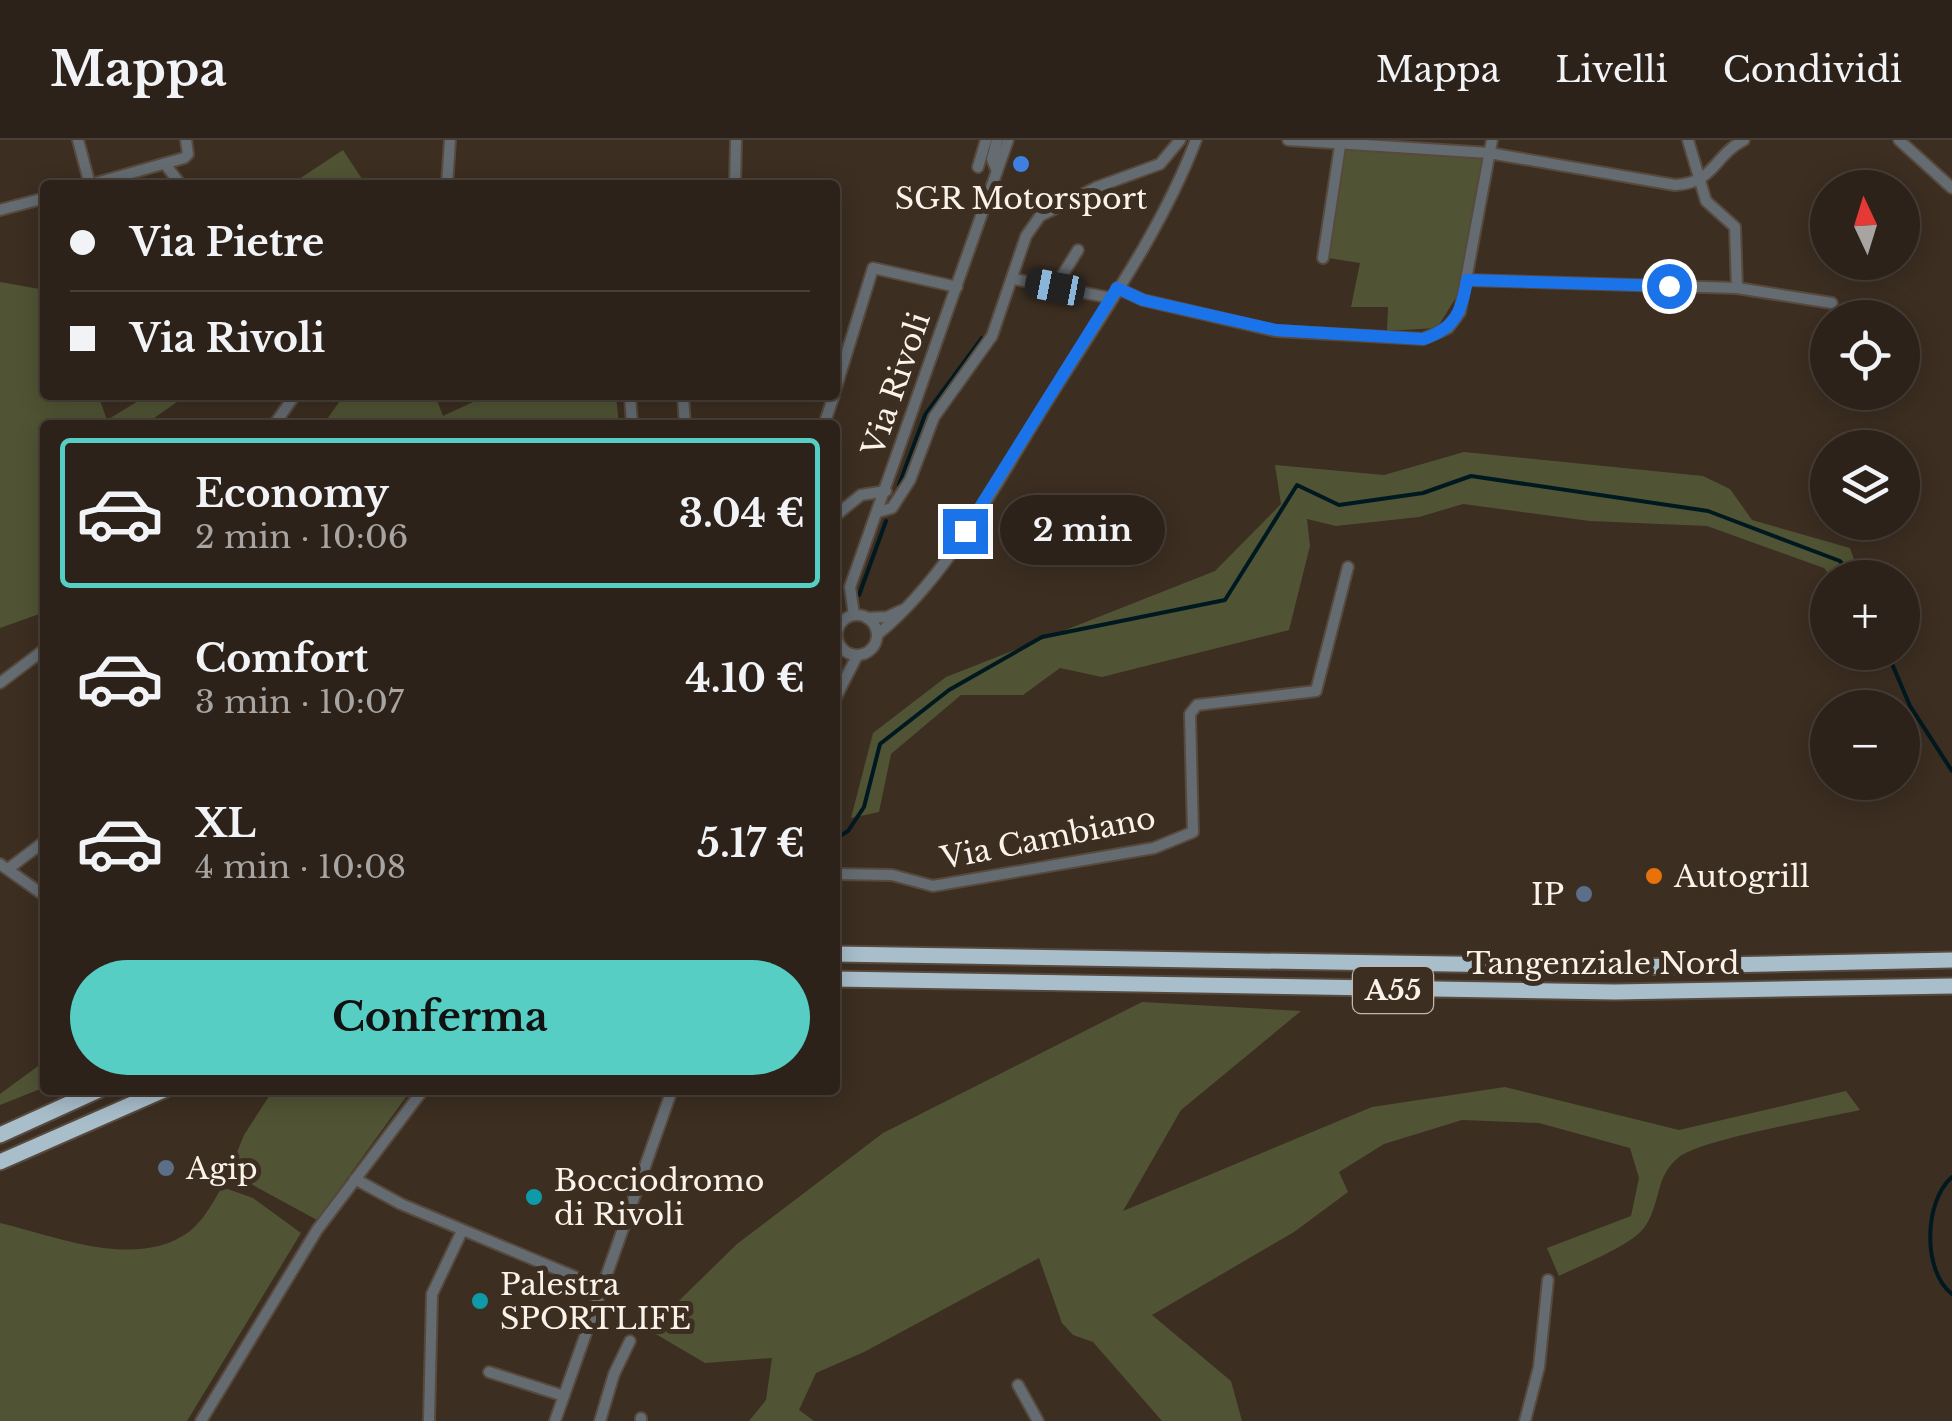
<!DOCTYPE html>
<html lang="it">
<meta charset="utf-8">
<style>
body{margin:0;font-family:"Libre Baskerville",serif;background:#352a22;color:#f1f3f6;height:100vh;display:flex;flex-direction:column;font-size:38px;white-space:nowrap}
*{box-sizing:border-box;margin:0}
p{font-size:32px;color:#a7a4a2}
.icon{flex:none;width:55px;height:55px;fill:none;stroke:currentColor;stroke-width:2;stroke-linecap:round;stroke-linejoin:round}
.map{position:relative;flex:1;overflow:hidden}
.details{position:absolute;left:40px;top:280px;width:800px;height:675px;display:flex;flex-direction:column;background:#2d2219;border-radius:10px;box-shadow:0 5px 25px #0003,0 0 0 2px #483f38}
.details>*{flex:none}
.top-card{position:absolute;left:40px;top:40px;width:800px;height:220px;border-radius:10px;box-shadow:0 5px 25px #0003,0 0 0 2px #483f38;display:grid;align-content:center;height:220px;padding:0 30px;background:#2d2219}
.needle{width:65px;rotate:356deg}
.tools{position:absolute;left:1810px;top:30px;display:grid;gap:20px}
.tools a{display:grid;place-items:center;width:110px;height:110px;border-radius:50%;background:#2d2219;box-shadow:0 5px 25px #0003,0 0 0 2px #483f38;font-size:50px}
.end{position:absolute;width:45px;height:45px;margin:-22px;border:12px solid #1a73e8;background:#fff;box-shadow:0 0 0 5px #fff}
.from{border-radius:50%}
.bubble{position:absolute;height:70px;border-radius:35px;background:#2d2219;box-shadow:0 5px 25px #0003,0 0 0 2px #483f38;font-size:32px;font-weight:700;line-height:70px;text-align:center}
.car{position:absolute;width:30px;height:60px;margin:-30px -15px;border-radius:12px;box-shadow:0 0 8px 2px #0007;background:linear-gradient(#222 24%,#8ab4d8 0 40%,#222 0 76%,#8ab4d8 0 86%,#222 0)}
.top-card b{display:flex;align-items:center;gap:35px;height:95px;font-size:38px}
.top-card b+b{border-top:2px solid #483f38}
.top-card i{width:25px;height:25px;background:#f1f3f6}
ul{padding:18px 0 0;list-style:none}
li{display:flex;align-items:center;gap:30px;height:150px;margin:0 20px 15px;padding:0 10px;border:5px solid transparent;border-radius:10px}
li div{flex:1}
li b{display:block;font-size:38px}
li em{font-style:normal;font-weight:700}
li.current{border-color:#56cec3}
li>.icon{width:90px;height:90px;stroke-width:1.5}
.primary-button{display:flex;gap:20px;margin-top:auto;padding:20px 30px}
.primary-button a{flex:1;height:115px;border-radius:60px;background:#56cec3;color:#111;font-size:40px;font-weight:700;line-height:115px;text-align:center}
header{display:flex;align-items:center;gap:60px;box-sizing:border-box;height:140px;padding:0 50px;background:#2d2219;border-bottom:2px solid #483f38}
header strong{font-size:48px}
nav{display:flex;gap:55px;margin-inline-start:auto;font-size:35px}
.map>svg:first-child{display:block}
.green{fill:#505434}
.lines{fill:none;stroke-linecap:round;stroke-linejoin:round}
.stream{stroke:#001920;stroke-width:4}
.minor-casing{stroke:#57493d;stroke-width:14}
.highway-casing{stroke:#57493d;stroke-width:19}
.minor{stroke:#646c72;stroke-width:10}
.highway{stroke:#a8becb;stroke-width:15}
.route{stroke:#1a73e8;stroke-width:12}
.shop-dot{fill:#3f7fe0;stroke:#3c2e21;stroke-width:4}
.food-dot{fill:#e8710a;stroke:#3c2e21;stroke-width:4}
.service-dot{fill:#5c6f8a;stroke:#3c2e21;stroke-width:4}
.culture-dot{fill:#0f9aa8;stroke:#3c2e21;stroke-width:4}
.labels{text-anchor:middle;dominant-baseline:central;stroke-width:10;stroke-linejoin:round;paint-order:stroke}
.shield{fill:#3c2e21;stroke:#c2b7ae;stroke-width:2.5}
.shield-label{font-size:28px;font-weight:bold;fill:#fbf2ea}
.poi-label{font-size:30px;fill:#fbf2ea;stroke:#3c2e21;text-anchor:start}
.street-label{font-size:30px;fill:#fbf2ea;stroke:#3c2e21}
</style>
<header>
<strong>Mappa</strong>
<nav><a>Mappa</a><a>Livelli</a><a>Condividi</a></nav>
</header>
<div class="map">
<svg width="1952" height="1281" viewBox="0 0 1952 1281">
<rect width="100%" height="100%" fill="#3c2e21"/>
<g class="green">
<polygon points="1346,6 1489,13 1457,156 1437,188 1387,191 1388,167 1351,167 1360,123 1328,118"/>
<polygon points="343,10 364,42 372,39 377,45 290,45"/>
<polygon points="0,142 45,150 45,255 98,255 107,280 148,255 187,255 144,285 45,285 45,472 0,488"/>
<polygon points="344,255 435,255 443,276 488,255 616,255 619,285 323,285"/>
<polygon points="1464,312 1703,336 1730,349 1752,380 1850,408 1860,437 1831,437 1824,428 1707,386 1590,381 1463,364 1419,377 1336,386 1307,379 1310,406 1289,490 1102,537 1060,528 1023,555 961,555 891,614 879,672 851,678 873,593 946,537 1215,431 1281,364 1275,325 1384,335"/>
<path d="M1142,862l159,9 -120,99 -58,101 249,-104 133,-20 174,43 167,-39 14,19c-35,8 -158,29 -181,47 -24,19 -18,45 -33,68 -12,20 -65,40 -87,51l-12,-28 84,-32 8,-38 -9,-30 -91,-25 -77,-3 -78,24 -45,28 9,20 -54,40 -142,83 79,66 11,40h-80l-69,-79 -20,-7 -11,-12 -23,-65 -175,94 -48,21 -17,37 15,11h-65l17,-21 6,-42 -67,5 -56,-33 88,-86 146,-111z"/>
<polygon points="45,921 45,947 0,965 0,954"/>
<polygon points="273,950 411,950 317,1080 229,1032 244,995"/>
<path d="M222,1047l31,11 48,35 -114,188h-187v-198c56,13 137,48 190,8 14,-11 23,-29 32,-44z"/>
</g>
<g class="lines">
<g class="stream">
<polyline points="899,345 925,275 982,198"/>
<polyline points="859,455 886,381"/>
<polyline points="1887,512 1910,566 1952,631"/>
<polyline points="835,699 848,691 864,667 880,604 949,550 1042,497 1225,460 1297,345 1339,365 1423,353 1471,336 1708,371 1840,421 1854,438"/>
<path d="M1952,1037c-28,24 -30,94 0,117"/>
</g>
<defs>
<g id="minor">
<polyline points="78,0 90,45"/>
<path d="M1288,0l201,13 186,32c40,-2 38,-29 69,-45"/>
<polyline points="1688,0 1706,61 1735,87 1737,148"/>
<polyline points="1899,0 1952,48"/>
<polyline points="165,24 181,45"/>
<polyline points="978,27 986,0"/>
<polyline points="997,31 992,19 997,0"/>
<polyline points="89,45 184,18 188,14 186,0"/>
<polyline points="447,45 450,0"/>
<polyline points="735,45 736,0"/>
<polyline points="0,70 45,58"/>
<polyline points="1323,118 1340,6"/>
<polyline points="1014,139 1111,158"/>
<polyline points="1467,140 1737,148 1832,163"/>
<polyline points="1055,147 1078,110"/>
<polyline points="1117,148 1143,160 1276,191 1423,199 1448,188 1460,172 1492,0"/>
<polyline points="835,251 873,128 957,147"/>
<polyline points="630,255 632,284"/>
<polyline points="683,255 685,285"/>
<polyline points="274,285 295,255"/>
<polyline points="824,285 834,255"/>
<polyline points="878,372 892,368 910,340 934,277 992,196 1026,96 1040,76 1097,47 1160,24 1180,0"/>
<polyline points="835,376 861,355 886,351"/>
<circle cx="857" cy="495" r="20"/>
<polyline points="854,475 850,447 1008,0"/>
<polyline points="867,478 887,477 902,470"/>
<path d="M878,494c72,-59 120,-155 170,-234 52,-83 113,-168 148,-260"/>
<polyline points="0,543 45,509"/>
<polyline points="835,559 857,516"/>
<polyline points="0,724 45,756"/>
<polyline points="8,729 45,701"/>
<polyline points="835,734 892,735 933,746 1154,708 1193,692 1190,574 1197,565 1316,551 1348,427"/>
<polyline points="355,1039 401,1064 602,1148"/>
<polyline points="489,1232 564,1256"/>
<polyline points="1018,1245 1038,1281"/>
<polyline points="641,1278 641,1281"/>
<polyline points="201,1281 317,1090 423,950"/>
<polyline points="429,1281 432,1154 462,1091"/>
<polyline points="555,1281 672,950"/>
<polyline points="600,1281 614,1234 630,1201"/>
<polyline points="1525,1281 1539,1227 1548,1140"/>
</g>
<g id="highway">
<polyline points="835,814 1629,827 1952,820"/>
<polyline points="835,839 1615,852 1952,846"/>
<polyline points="0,995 99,950"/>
<polyline points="0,1022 164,950"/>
</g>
</defs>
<use href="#minor" class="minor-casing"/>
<use href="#highway" class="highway-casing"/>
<use href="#minor" class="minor"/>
<use href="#highway" class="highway"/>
</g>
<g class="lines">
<path class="route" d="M965,391l152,-243 26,12 133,30 147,9c32,-10 39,-28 44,-59l202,6"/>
</g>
<circle class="shop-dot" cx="1021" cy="24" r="10"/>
<circle class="food-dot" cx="1654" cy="736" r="10"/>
<g class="service-dot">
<circle cx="1584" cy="754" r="10"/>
<circle cx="166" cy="1028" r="10"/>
</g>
<g class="culture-dot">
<circle cx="534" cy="1057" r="10"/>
<circle cx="480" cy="1161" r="10"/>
</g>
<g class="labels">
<rect class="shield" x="1353" y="827" width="80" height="46" rx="8"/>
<g class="shield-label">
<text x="1393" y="850">A55</text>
</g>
<g class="poi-label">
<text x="1021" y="58" text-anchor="middle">SGR Motorsport</text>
<text x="1674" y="736">Autogrill</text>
<text x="1564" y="754" text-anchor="end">IP</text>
<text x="186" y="1028">Agip</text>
<text x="554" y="1040">Bocciodromo<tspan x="554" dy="34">di Rivoli</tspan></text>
<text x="500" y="1144">Palestra<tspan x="500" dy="34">SPORTLIFE</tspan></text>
</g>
<g class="street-label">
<text transform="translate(896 244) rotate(-71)">Via Rivoli</text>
<text transform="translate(1048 698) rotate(-11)">Via Cambiano</text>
<text x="1603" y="823">Tangenziale Nord</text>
</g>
</g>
</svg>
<div class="tools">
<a><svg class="needle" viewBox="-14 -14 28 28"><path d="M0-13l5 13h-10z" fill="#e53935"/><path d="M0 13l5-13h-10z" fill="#a7a4a2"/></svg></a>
<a><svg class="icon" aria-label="locate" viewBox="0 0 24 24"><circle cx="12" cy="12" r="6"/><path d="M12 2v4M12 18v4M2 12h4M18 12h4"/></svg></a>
<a><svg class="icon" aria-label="layers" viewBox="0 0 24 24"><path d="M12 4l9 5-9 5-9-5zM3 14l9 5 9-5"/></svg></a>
<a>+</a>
<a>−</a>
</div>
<i class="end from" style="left:1669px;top:146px"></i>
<i class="end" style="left:965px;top:391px"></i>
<div class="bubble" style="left:1000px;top:355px;width:165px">2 min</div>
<i class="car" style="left:1055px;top:147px;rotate:281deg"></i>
<div class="top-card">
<b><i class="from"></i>Via Pietre</b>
<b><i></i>Via Rivoli</b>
</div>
<section class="details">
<ul>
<li class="current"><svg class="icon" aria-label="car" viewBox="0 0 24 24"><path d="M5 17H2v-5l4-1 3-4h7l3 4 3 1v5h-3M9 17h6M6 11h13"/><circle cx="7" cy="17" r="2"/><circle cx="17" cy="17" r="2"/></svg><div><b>Economy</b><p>2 min · 10:06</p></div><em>3.04 €</em></li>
<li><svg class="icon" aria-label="car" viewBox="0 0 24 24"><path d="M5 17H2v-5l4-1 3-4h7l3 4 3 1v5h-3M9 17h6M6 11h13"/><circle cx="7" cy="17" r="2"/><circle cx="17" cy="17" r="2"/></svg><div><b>Comfort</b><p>3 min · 10:07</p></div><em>4.10 €</em></li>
<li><svg class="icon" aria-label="car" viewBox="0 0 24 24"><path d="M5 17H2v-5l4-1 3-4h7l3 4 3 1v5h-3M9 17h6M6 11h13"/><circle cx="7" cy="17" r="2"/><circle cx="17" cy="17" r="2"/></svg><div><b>XL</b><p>4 min · 10:08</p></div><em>5.17 €</em></li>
</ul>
<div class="primary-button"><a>Conferma</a></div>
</section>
</div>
